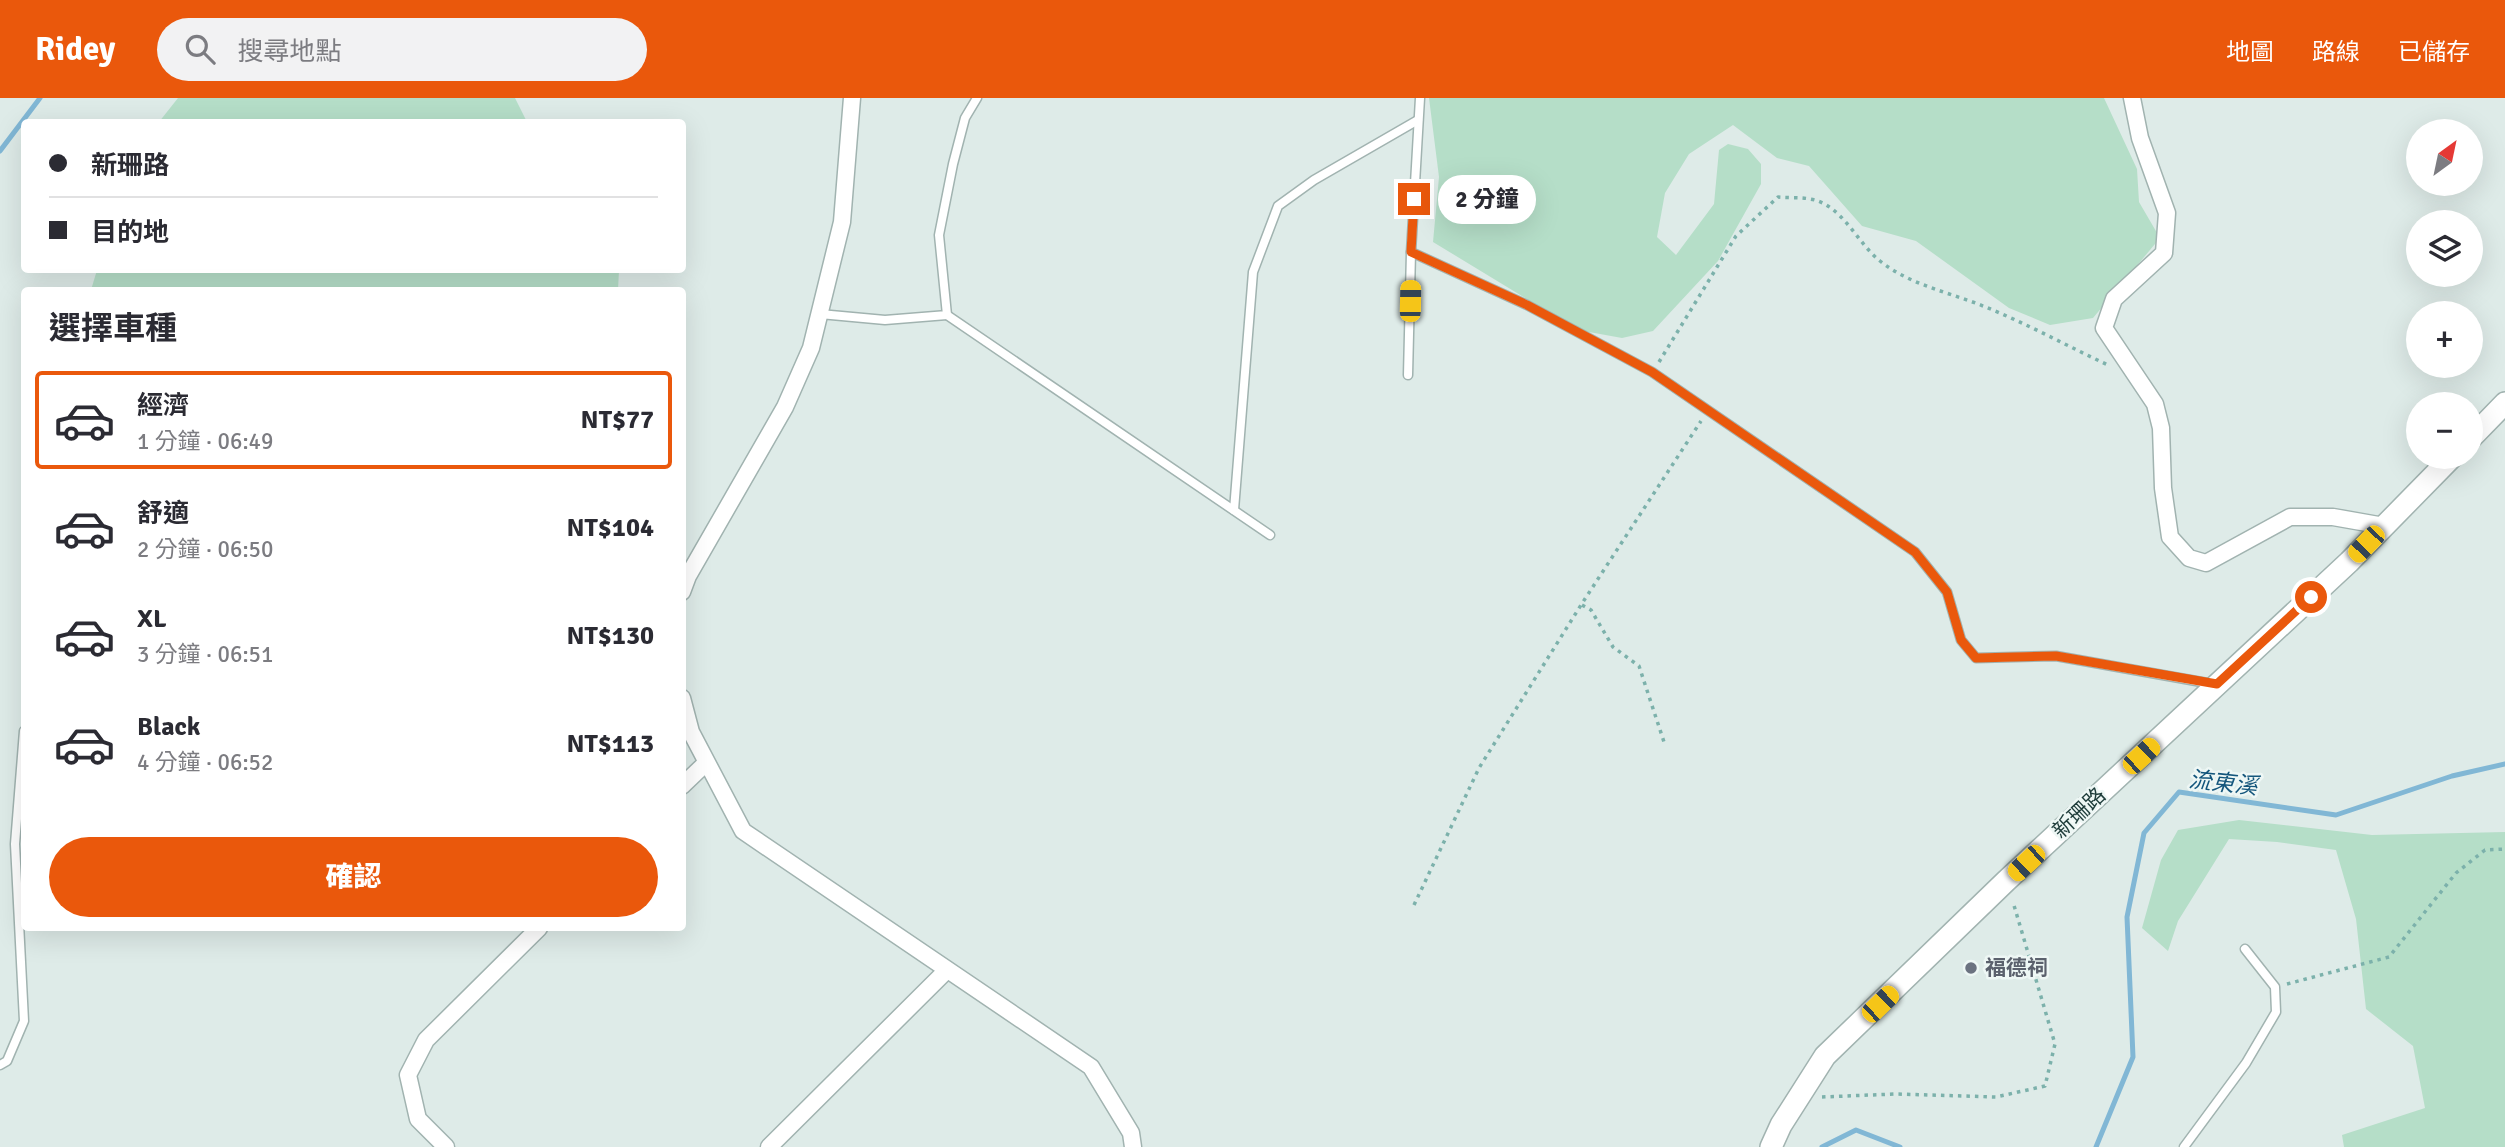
<!DOCTYPE html>
<html lang="zh-TW">
<meta charset="utf-8">
<style>
body{margin:0;font-family:Signika,"Noto Sans TC",sans-serif;background:#f2f2f3;color:#2b2b33;height:100vh;display:flex;flex-direction:column;font-size:26px;white-space:nowrap}
*{box-sizing:border-box;margin:0}
p{font-size:23px;color:#7c7c81}
.icon{flex:none;width:38px;height:38px;fill:none;stroke:currentColor;stroke-width:2;stroke-linecap:round;stroke-linejoin:round}
.map{position:relative;flex:1;overflow:hidden}
.drawer{position:absolute;left:21px;top:189px;width:665px;height:644px;display:flex;flex-direction:column;background:#fff;border-radius:7px;box-shadow:0 7px 28px #0002}
.drawer>*{flex:none}
.top-card{position:absolute;left:21px;top:21px;width:665px;height:154px;border-radius:7px;box-shadow:0 7px 28px #0002;display:grid;align-content:center;height:154px;padding:0 28px;background:#fff}
.needle{width:46px;rotate:33deg}
.controls{position:absolute;left:2406px;top:21px;display:grid;gap:14px}
.controls a{display:grid;place-items:center;width:77px;height:77px;border-radius:50%;background:#fff;box-shadow:0 7px 28px #0002;font-size:35px}
.end{position:absolute;width:32px;height:32px;margin:-16px;border:9px solid #ea580c;background:#fff;box-shadow:0 0 0 4px #fff}
.from{border-radius:50%}
.bubble{position:absolute;height:49px;border-radius:24px;background:#fff;box-shadow:0 7px 28px #0002;font-size:23px;font-weight:800;line-height:49px;text-align:center}
.car{position:absolute;width:21px;height:42px;margin:-21px -10px;border-radius:9px;box-shadow:0 0 5px 2px #0007;background:linear-gradient(#f5c518 24%,#345 0 40%,#f5c518 0 76%,#345 0 86%,#f5c518 0)}
.top-card b{display:flex;align-items:center;gap:24px;height:66px;font-size:26px}
.top-card b+b{border-top:2px solid #e1e1e2}
.top-card i{width:18px;height:18px;background:#2b2b33}
ul{padding:0;list-style:none}
li{display:flex;align-items:center;gap:21px;height:98px;margin:0 14px 10px;padding:0 14px;border:4px solid transparent;border-radius:7px}
li div{flex:1}
li b{display:block;font-size:26px}
li em{font-style:normal;font-weight:800}
li.selected{border-color:#ea580c}
li>.icon{width:63px;height:63px;stroke-width:1.5}
h2{padding:0 28px;font-size:32px;line-height:84px}
.button{display:flex;gap:14px;margin-top:auto;padding:14px 28px}
.button a{flex:1;height:80px;border-radius:42px;background:#ea580c;color:#fff;font-size:28px;font-weight:800;line-height:80px;text-align:center}
header{display:flex;align-items:center;gap:42px;box-sizing:border-box;height:98px;padding:0 35px;background:#ea580c;color:#fff}
header strong{font-size:33px}
nav{display:flex;gap:38px;margin-inline-start:auto;font-size:24px}
.search{width:490px;height:63px;background:#f2f2f3;display:flex;align-items:center;gap:18px;box-sizing:border-box;padding:0 24px;border-radius:38px;color:#7c7c81;font-size:26px}
.map>svg:first-child{display:block}
.green{fill:#b5dec8}
.lines{fill:none;stroke-linecap:round;stroke-linejoin:round}
.stream{stroke:#81b7d5;stroke-width:5}
.service-casing{stroke:#a1b3b0;stroke-width:11}
.minor-casing{stroke:#a1b3b0;stroke-width:19}
.tertiary-casing{stroke:#a1b3b0;stroke-width:24}
.path{stroke:#7cb1ab;stroke-width:3.5;stroke-dasharray:3.5 5;stroke-linecap:butt}
.service{stroke:#fff;stroke-width:8}
.minor{stroke:#fff;stroke-width:16}
.tertiary{stroke:#fff;stroke-width:21}
.route{stroke:#ea580c;stroke-width:9}
.worship-dot{fill:#6b7280;stroke:#eef7f5;stroke-width:2.5}
.labels{text-anchor:middle;dominant-baseline:central;stroke-width:5;stroke-linejoin:round;paint-order:stroke}
.street-label{font-size:21px;fill:#1e3c3a;stroke:#eef7f5}
.worship-label{font-size:21px;font-weight:bold;fill:#5b616d;stroke:#eef7f5;text-anchor:start}
.water-label{font-size:23px;font-style:italic;fill:#14567c;stroke:#eef7f5}
</style>
<header>
<strong>Ridey</strong>
<div class="search"><svg class="icon" aria-label="search" viewBox="0 0 24 24"><circle cx="10" cy="10" r="6"/><path d="M15 15l6 6"/></svg>搜尋地點</div>
<nav><a>地圖</a><a>路線</a><a>已儲存</a></nav>
</header>
<div class="map">
<svg width="2505" height="1049" viewBox="0 0 2505 1049">
<rect width="100%" height="100%" fill="#deebe8"/>
<g class="green">
<polygon points="178,0 515,0 527,24 159,24"/>
<polygon points="1429,0 2104,0 2137,71 2139,104 2160,140 2093,220 2050,227 2009,210 1916,143 1862,128 1809,68 1777,60 1733,27 1689,56 1665,95 1657,139 1676,157 1714,106 1719,52 1728,46 1748,51 1761,66 1761,86 1718,163 1653,233 1622,240 1578,232 1433,144 1439,79"/>
<polygon points="97,172 619,172 618,192 91,192"/>
<polygon points="2239,722 2372,737 2505,734 2505,1049 2344,1049 2342,1037 2425,1010 2413,948 2366,911 2356,821 2336,752 2277,744 2229,741 2178,823 2168,853 2142,830 2161,762 2178,732"/>
</g>
<g class="lines">
<g class="stream">
<polyline points="0,53 40,0"/>
<polyline points="1822,1049 1856,1032 1900,1049"/>
<polyline points="2096,1049 2133,959 2127,819 2144,735 2179,694 2336,717 2452,678 2505,666"/>
</g>
<defs>
<g id="service">
<polyline points="1411,154 1527,207 1652,274 1915,454 1947,494 1961,542 1976,560 2056,558 2213,586"/>
<polyline points="820,216 885,222 947,217 939,137 953,66 965,20 977,0"/>
<polyline points="947,217 1270,437"/>
<polyline points="1408,277 1411,154 1420,0"/>
<polyline points="1234,412 1253,174 1278,108 1314,82 1418,22"/>
<polyline points="0,967 7,963 24,923 15,746 24,633"/>
<polyline points="2184,1049 2246,965 2276,914 2275,889 2245,851"/>
</g>
<g id="minor">
<polyline points="2132,0 2140,40 2167,115 2164,155 2114,201 2104,230 2155,306 2161,330 2163,390 2170,439 2189,460 2206,465 2290,419 2333,419 2384,428"/>
<polyline points="682,494 688,478 785,309 811,250 842,124 852,0"/>
<polyline points="682,600 691,634 743,733 1091,969 1131,1035 1133,1049"/>
<polyline points="682,688 706,665"/>
<polyline points="446,1049 418,1021 408,977 426,942 539,830"/>
<polyline points="769,1049 947,872"/>
</g>
<g id="tertiary">
<polyline points="2471,340 2505,305"/>
<polyline points="1771,1049 1781,1027 1825,958 2006,783 2349,464 2452,359"/>
</g>
</defs>
<use href="#service" class="service-casing"/>
<use href="#minor" class="minor-casing"/>
<use href="#tertiary" class="tertiary-casing"/>
<g class="path">
<path d="M1659,264l77,-126 42,-39c10,1 22,0 32,2 32,5 47,44 70,62 29,23 64,30 98,43 44,17 87,41 130,61"/>
<polyline points="1582,507 1591,512 1613,549 1639,568 1664,644"/>
<polyline points="1414,807 1479,670 1581,507 1701,323"/>
<polyline points="2287,886 2389,859 2456,775 2485,752 2505,751"/>
<polyline points="1822,999 1895,996 1996,999 2045,988 2055,946 2013,804"/>
</g>
<use href="#service" class="service"/>
<use href="#minor" class="minor"/>
<use href="#tertiary" class="tertiary"/>
</g>
<g class="lines">
<polyline class="route" points="1414,101 1411,154 1527,207 1652,274 1915,454 1947,494 1961,542 1976,560 2056,558 2217,586 2311,499"/>
</g>
<circle class="worship-dot" cx="1971" cy="870" r="7"/>
<g class="labels">
<g class="street-label">
<text transform="translate(2079 715) rotate(-43)">新珊路</text>
</g>
<g class="worship-label">
<text x="1985" y="870">福德祠</text>
</g>
<g class="water-label">
<text transform="translate(2223 685) rotate(6)">流東溪</text>
</g>
</g>
</svg>
<div class="controls">
<a><svg class="needle" viewBox="-14 -14 28 28"><path d="M0-13l5 13h-10z" fill="#e53935"/><path d="M0 13l5-13h-10z" fill="#7c7c81"/></svg></a>
<a><svg class="icon" aria-label="layers" viewBox="0 0 24 24"><path d="M12 4l9 5-9 5-9-5zM3 14l9 5 9-5"/></svg></a>
<a>+</a>
<a>−</a>
</div>
<i class="end from" style="left:2311px;top:499px"></i>
<i class="end" style="left:1414px;top:101px"></i>
<div class="bubble" style="left:1438px;top:77px;width:98px">2 分鐘</div>
<i class="car" style="left:1410px;top:203px;rotate:1deg"></i>
<i class="car" style="left:2366px;top:446px;rotate:224deg"></i>
<i class="car" style="left:2141px;top:658px;rotate:47deg"></i>
<i class="car" style="left:2026px;top:765px;rotate:227deg"></i>
<i class="car" style="left:1880px;top:906px;rotate:46deg"></i>
<div class="top-card">
<b><i class="from"></i>新珊路</b>
<b><i></i>目的地</b>
</div>
<section class="drawer">
<h2>選擇車種</h2>
<ul>
<li class="selected"><svg class="icon" aria-label="car" viewBox="0 0 24 24"><path d="M5 17H2v-5l4-1 3-4h7l3 4 3 1v5h-3M9 17h6M6 11h13"/><circle cx="7" cy="17" r="2"/><circle cx="17" cy="17" r="2"/></svg><div><b>經濟</b><p>1 分鐘 · 06:49</p></div><em>NT$77</em></li>
<li><svg class="icon" aria-label="car" viewBox="0 0 24 24"><path d="M5 17H2v-5l4-1 3-4h7l3 4 3 1v5h-3M9 17h6M6 11h13"/><circle cx="7" cy="17" r="2"/><circle cx="17" cy="17" r="2"/></svg><div><b>舒適</b><p>2 分鐘 · 06:50</p></div><em>NT$104</em></li>
<li><svg class="icon" aria-label="car" viewBox="0 0 24 24"><path d="M5 17H2v-5l4-1 3-4h7l3 4 3 1v5h-3M9 17h6M6 11h13"/><circle cx="7" cy="17" r="2"/><circle cx="17" cy="17" r="2"/></svg><div><b>XL</b><p>3 分鐘 · 06:51</p></div><em>NT$130</em></li>
<li><svg class="icon" aria-label="car" viewBox="0 0 24 24"><path d="M5 17H2v-5l4-1 3-4h7l3 4 3 1v5h-3M9 17h6M6 11h13"/><circle cx="7" cy="17" r="2"/><circle cx="17" cy="17" r="2"/></svg><div><b>Black</b><p>4 分鐘 · 06:52</p></div><em>NT$113</em></li>
</ul>
<div class="button"><a>確認</a></div>
</section>
</div>
